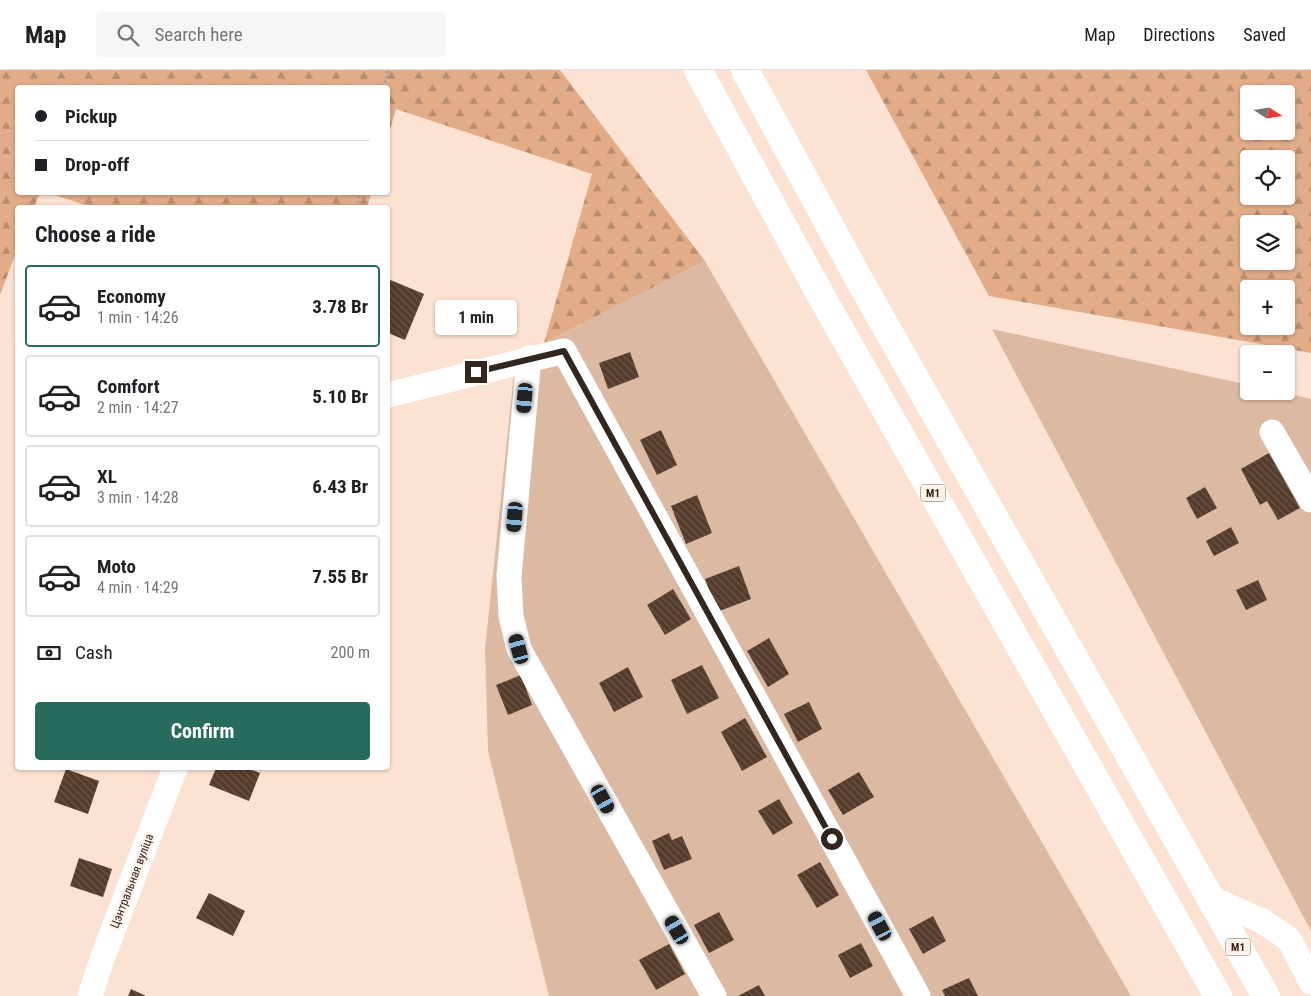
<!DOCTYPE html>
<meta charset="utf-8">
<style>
body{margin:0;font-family:"Roboto Condensed",sans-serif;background:#f6f6f6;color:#202124;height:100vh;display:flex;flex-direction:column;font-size:19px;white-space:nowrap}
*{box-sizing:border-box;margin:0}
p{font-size:16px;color:#757577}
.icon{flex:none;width:28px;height:28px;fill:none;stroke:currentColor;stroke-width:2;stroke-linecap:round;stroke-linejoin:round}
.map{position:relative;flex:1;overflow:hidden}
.panel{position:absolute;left:15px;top:135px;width:375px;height:565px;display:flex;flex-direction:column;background:#fff;border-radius:5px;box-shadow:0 1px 4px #0004}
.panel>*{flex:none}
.banner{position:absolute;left:15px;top:15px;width:375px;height:110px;border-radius:5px;box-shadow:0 1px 4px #0004;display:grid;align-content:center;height:110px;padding:0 20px;background:#fff}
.needle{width:32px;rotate:102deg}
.fabs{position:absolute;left:1240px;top:15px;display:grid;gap:10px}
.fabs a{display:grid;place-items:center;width:55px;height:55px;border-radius:5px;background:#fff;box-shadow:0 1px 4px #0004;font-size:25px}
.end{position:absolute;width:22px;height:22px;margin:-11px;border:6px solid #32261f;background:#fff;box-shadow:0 0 0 2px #fff}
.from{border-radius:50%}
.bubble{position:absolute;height:35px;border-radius:5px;background:#fff;box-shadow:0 1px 4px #0004;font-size:16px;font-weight:700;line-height:35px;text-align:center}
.car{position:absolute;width:15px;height:30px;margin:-15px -8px;border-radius:6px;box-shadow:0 0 4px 1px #0007;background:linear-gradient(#222 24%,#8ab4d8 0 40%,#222 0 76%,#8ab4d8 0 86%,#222 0)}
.banner b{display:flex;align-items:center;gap:18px;height:48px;font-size:19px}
.banner b+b{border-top:1px solid #e0e0e0}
.banner i{width:12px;height:12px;background:#202124}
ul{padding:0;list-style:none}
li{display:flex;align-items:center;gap:15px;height:82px;margin:0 10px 8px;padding:0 10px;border:2px solid #e0e0e0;border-radius:5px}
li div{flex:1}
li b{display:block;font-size:19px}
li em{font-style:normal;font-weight:700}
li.active{border-color:#276b5d}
li>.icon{width:45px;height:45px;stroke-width:1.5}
h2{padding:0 20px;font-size:22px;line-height:60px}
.pay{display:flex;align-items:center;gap:12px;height:55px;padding:0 20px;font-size:19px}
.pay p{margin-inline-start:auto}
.cta{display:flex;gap:10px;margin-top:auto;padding:10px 20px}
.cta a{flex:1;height:58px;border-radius:5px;background:#276b5d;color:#fff;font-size:20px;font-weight:700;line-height:58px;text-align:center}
header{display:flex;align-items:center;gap:30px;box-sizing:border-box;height:70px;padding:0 25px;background:#fff;border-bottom:1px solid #e0e0e0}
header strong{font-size:24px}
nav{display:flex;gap:28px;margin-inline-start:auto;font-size:18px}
.search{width:350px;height:45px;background:#f6f6f6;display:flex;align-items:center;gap:12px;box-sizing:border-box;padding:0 18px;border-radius:5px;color:#757577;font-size:19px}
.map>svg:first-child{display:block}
.green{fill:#dcb9a2}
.forest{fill:url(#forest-firs);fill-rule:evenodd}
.building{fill:url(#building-back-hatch)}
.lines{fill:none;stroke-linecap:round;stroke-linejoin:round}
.path{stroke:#b5a093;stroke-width:3;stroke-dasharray:2.5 2.5;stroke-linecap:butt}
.minor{stroke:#fff;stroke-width:25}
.highway{stroke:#fff;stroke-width:28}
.route{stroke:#32261f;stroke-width:6}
.labels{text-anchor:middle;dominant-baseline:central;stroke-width:5;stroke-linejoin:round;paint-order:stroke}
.shield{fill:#fff2ea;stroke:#70635c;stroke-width:1}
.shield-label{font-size:11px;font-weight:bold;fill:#32261f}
.street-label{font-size:12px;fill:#32261f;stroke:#fff2ea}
</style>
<header>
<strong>Map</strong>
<div class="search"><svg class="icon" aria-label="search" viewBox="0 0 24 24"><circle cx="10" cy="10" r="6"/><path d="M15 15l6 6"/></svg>Search here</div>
<nav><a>Map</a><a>Directions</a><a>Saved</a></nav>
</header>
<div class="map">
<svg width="1311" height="926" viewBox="0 0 1311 926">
<defs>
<pattern id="forest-firs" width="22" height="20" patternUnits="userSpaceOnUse" patternTransform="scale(1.25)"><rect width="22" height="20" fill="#e2ac89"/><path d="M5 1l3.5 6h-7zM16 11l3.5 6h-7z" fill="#b88c6f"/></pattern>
<pattern id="building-back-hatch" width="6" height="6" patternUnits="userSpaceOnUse" patternTransform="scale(1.25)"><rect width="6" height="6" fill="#543b2b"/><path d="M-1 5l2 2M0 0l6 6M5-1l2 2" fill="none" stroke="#6a5548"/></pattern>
</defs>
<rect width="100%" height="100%" fill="#fce2d2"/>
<g class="green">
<polygon points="705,191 1131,926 549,926 488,681 485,579 514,303 544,273"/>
<polygon points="992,259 1249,315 1249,321 1277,321 1311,329 1311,861"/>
</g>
<g class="forest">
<polygon points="0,0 560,0 705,191 544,273 592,104 396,39 388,66 388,18 18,18 18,122 40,123 34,137 18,138 17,180 0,225"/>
<path d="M866,0h445v283l-322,-57zM1249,24h37v37h-37zM1249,89h37v37h-37zM1249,154h37v37h-37zM1249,219h37v37h-37z"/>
<polygon points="49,123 371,123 367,138 94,138"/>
</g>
<g class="building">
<polygon points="388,209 424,224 405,270 388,263"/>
<polygon points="630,282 639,307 608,319 599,293"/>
<polygon points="661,360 677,395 657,405 640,370"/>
<polygon points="1269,383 1300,438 1278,450 1267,431 1260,435 1241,399"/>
<polygon points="1205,417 1217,438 1197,449 1186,428"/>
<polygon points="697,425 712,463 686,474 671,436"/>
<polygon points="1231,457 1239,473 1214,486 1206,471"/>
<polygon points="739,496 751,529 717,542 705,509"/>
<polygon points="1258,510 1267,530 1246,540 1236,520"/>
<polygon points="673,519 691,549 665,565 647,535"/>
<polygon points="769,568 789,604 768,617 747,581"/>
<polygon points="702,595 719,628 687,644 671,610"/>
<polygon points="628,597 643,627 614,642 599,613"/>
<polygon points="521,605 532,635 508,645 496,615"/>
<polygon points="809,632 822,659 798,672 784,644"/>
<polygon points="745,648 767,687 742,701 721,662"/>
<polygon points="216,698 247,698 260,703 249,731 209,715"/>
<polygon points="66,699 99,711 88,744 54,732"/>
<polygon points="859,702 874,727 843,745 828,720"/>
<polygon points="779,729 793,753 773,765 758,741"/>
<polygon points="669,763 672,770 682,766 692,789 664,800 652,771"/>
<polygon points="79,788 112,799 103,827 70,816"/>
<polygon points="820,792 839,825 817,838 797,805"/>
<polygon points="209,823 245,841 233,866 196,848"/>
<polygon points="719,842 734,870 709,883 694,855"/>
<polygon points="933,846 946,871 923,884 909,859"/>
<polygon points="861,873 873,896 850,908 838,885"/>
<polygon points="669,874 685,904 656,920 639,890"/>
<polygon points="969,908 978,926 945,926 942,920"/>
<polygon points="759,915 765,926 738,926"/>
<polygon points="131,919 146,926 128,926"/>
</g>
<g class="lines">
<g class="path">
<polyline points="384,18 388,0"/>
<polyline points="357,138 360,122"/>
</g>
<g class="minor">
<polyline points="529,288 509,506 511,546 519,579 714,926"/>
<polyline points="388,325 564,281 918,926"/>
<polyline points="1272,362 1311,430"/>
<polyline points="1210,828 1262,851 1289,869 1311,912"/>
<polyline points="90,926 102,889 175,698"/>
</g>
<g class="highway">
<polyline points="698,0 820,224 1218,926"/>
<polyline points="745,0 861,213 1266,926"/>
</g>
</g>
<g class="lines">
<polyline class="route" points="476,302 564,281 832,769"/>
</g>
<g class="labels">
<g class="shield">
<rect x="920.5" y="414.5" width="25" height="17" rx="4"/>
<rect x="1225.5" y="868.5" width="25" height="17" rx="4"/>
</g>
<g class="shield-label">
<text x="933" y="423">М1</text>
<text x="1238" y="877">М1</text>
</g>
<g class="street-label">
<text transform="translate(132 811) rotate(-69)">Цэнтральная вуліца</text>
</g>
</g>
</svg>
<div class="fabs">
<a><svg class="needle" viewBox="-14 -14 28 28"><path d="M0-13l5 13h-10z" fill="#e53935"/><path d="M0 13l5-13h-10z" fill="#757577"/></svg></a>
<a><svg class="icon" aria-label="locate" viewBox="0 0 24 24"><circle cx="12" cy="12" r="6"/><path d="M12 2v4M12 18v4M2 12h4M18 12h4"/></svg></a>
<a><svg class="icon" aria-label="layers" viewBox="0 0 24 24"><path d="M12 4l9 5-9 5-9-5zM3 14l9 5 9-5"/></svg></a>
<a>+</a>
<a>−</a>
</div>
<i class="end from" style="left:832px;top:769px"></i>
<i class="end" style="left:476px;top:302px"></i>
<div class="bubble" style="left:435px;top:230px;width:82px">1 min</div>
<i class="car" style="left:525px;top:328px;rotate:185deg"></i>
<i class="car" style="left:515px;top:447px;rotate:185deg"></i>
<i class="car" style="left:519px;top:579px;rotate:345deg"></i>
<i class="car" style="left:603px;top:729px;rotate:151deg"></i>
<i class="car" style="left:880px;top:856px;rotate:332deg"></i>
<i class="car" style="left:677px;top:860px;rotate:330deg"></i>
<div class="banner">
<b><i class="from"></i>Pickup</b>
<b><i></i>Drop-off</b>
</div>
<section class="panel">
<h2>Choose a ride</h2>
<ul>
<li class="active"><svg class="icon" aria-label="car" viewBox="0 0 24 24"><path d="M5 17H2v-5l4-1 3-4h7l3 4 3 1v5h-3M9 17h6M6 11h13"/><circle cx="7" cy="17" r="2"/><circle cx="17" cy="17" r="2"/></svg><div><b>Economy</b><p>1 min · 14:26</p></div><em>3.78 Br</em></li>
<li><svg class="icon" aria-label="car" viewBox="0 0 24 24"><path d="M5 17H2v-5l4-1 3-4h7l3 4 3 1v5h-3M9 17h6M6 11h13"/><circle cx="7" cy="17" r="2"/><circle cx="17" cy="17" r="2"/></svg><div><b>Comfort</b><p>2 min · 14:27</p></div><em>5.10 Br</em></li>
<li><svg class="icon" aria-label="car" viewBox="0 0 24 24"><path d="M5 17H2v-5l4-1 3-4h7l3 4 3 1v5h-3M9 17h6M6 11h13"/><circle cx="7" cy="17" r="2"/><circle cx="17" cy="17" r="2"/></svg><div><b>XL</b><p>3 min · 14:28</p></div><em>6.43 Br</em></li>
<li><svg class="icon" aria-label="car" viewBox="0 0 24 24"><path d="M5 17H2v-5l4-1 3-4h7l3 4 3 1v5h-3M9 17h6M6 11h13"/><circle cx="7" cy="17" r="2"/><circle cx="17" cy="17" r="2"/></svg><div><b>Moto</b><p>4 min · 14:29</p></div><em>7.55 Br</em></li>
</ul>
<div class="pay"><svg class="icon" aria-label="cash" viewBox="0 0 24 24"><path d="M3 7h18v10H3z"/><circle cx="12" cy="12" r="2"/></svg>Cash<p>200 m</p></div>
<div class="cta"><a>Confirm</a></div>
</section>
</div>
